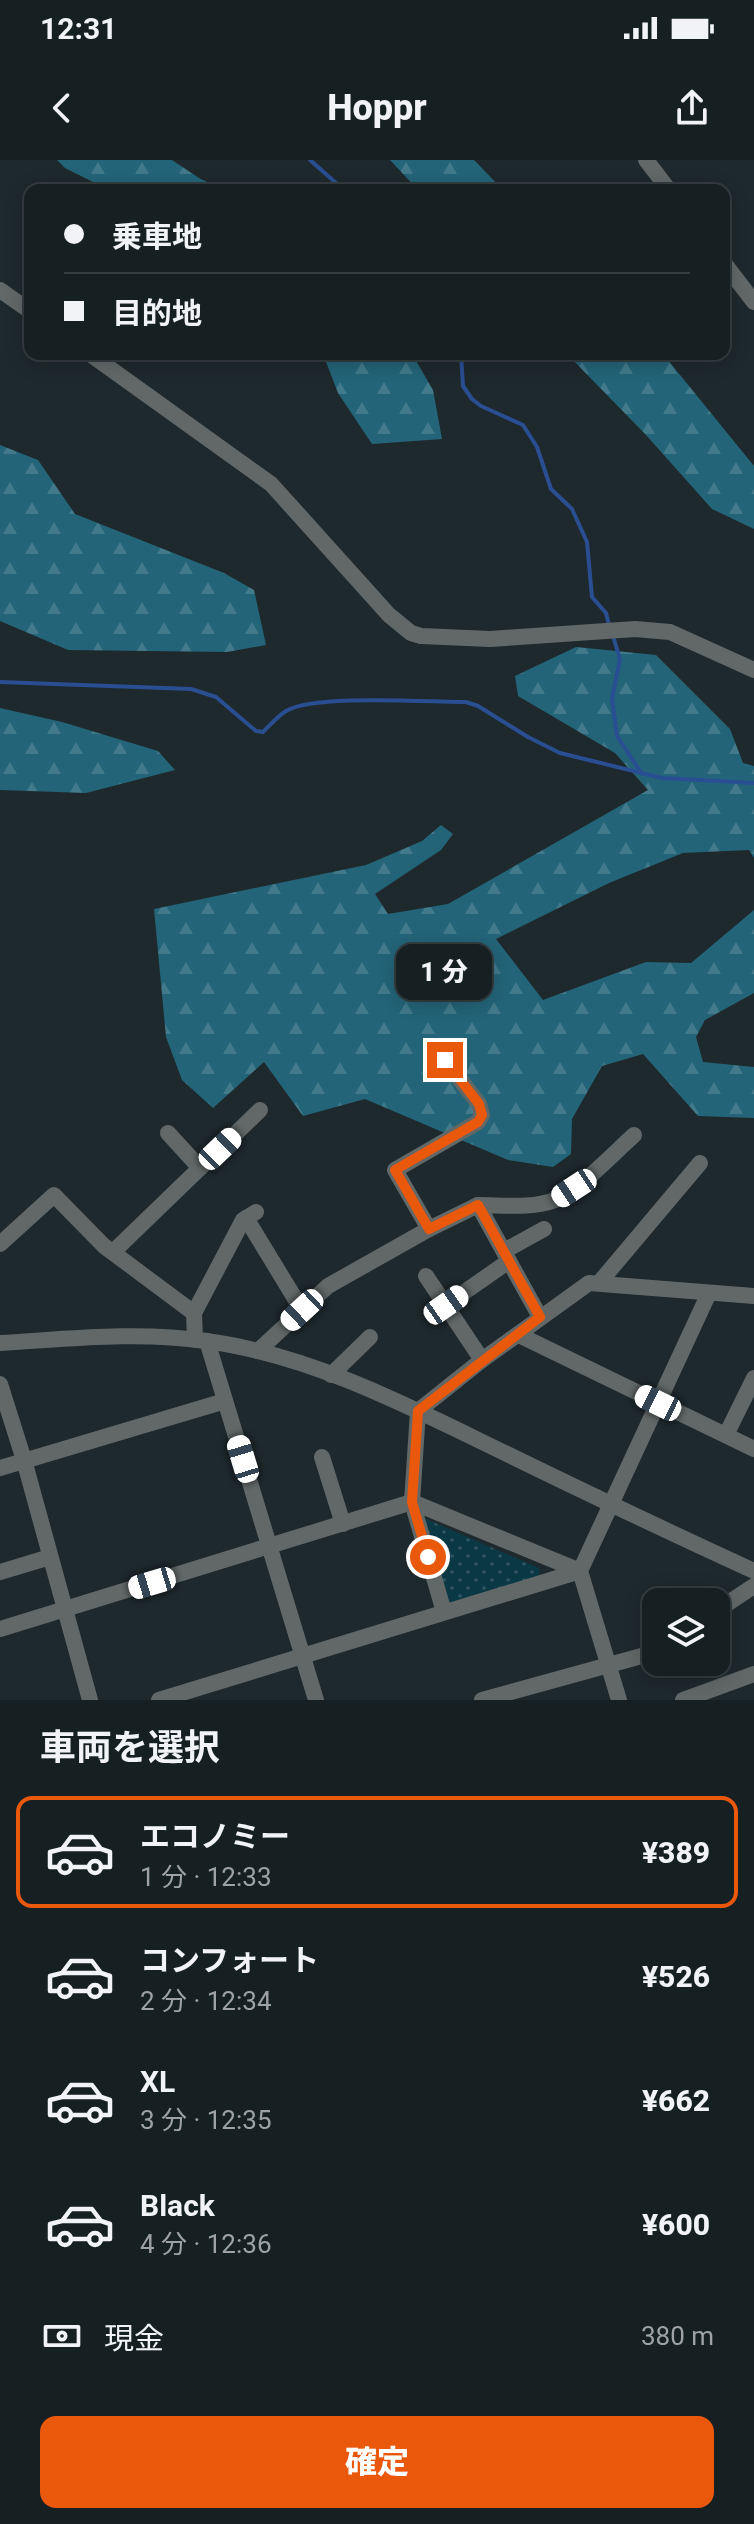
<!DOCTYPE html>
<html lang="ja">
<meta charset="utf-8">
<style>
body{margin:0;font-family:Roboto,"Noto Sans JP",sans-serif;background:#232c2f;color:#f1f3f6;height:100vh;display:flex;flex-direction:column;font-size:30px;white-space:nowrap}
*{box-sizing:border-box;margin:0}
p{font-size:26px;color:#9ea2a5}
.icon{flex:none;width:44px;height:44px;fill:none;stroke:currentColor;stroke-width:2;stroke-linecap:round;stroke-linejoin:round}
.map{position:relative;height:1540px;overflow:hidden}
.side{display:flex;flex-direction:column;background:#161f22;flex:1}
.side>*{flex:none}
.hud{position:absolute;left:24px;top:24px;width:706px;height:176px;border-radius:16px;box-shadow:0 4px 20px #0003,0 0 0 2px #353d40;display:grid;align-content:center;height:176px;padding:0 40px;background:#161f22}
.buttons{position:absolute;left:642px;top:1428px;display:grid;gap:16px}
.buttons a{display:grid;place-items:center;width:88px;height:88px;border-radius:16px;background:#161f22;box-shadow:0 4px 20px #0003,0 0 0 2px #353d40;font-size:40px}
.end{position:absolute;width:36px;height:36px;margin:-18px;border:10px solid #ea580c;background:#fff;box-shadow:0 0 0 4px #fff}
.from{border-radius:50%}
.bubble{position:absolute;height:56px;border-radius:16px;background:#161f22;box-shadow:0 4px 20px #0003,0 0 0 2px #353d40;font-size:26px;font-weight:800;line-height:56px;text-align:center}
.car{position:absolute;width:24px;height:48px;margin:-24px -12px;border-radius:10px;box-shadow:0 0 6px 2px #0007;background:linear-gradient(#fff 24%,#345 0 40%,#fff 0 76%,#345 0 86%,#fff 0)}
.hud b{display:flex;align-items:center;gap:28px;height:76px;font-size:30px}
.hud b+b{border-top:2px solid #353d40}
.hud i{width:20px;height:20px;background:#f1f3f6}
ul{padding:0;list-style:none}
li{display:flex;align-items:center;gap:24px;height:112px;margin:0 16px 12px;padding:0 24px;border:4px solid transparent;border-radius:16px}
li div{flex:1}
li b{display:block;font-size:30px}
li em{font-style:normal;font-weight:800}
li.active{border-color:#ea580c}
li>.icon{width:72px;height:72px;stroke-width:1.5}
h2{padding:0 40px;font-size:36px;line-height:96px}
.pay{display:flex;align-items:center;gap:20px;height:88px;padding:0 40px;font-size:30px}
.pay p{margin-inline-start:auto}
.action{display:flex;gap:16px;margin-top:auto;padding:16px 40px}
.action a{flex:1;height:92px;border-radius:16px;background:#ea580c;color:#fff;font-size:32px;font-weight:800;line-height:92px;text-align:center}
.status{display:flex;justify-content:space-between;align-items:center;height:56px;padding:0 40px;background:#161f22;direction:ltr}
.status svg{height:22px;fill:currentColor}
header{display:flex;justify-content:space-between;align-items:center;height:104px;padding:0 40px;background:#161f22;font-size:36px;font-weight:800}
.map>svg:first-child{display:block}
.grass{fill:url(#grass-dots)}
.forest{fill:url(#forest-firs)}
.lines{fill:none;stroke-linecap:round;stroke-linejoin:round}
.stream{stroke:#2a4e92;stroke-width:4}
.minor{stroke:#626868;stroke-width:16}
.route{stroke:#ea580c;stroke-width:10}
</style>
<div class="status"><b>12:31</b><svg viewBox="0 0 49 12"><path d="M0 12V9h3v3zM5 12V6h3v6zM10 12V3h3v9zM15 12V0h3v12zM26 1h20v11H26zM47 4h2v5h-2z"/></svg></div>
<header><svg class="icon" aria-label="back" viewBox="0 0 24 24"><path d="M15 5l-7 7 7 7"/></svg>Hoppr<svg class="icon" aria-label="share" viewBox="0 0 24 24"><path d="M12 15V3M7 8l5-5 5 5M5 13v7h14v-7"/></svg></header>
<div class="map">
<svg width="754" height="1540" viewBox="0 0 754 1540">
<defs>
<pattern id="grass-dots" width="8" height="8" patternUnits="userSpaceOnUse" patternTransform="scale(2)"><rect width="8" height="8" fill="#0b3845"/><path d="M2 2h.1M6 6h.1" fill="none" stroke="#2e5460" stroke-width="1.8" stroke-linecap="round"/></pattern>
<pattern id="forest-firs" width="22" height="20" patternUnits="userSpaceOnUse" patternTransform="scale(2)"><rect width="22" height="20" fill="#236478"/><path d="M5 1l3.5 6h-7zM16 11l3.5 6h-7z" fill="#427a8b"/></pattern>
</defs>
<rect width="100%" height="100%" fill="#1e292d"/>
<polygon class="grass" points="424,1358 539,1408 540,1418 447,1444"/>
<g class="forest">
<polygon points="57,0 172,0 199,18 223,30 109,30 65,8"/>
<polygon points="390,0 474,0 503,30 418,30"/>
<polygon points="323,194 412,194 433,230 442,279 372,284 338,233"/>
<polygon points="567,194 663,194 754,306 754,369 712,349 646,275"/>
<polygon points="0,285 38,300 75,354 224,413 254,430 266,485 227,492 68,490 0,461"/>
<polygon points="576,487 656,495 730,569 743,603 754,606 754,698 749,690 683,693 609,723 496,779 543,840 646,802 691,803 754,750 754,833 705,860 696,877 703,902 754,907 754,958 698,956 643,894 602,906 572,959 571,994 553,1007 508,1000 365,939 303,956 264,902 213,948 182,920 166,877 154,749 366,705 422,681 441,665 453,674 441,690 375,734 388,754 448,744 648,630 615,593 518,536 515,516"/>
<polygon points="0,548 62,562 158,591 175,610 86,633 0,630"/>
</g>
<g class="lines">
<g class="stream">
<polyline points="310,0 344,30"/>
<polyline points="461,194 463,226 472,239 481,246 523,265 537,287 551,329 572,349 587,382 592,437 606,453 609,465"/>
<polyline points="612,473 620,499 612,539 617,576 642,614"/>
<path d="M0,522l191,7 25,8 40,34 7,1c7,-7 15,-16 23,-21 28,-17 142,-9 180,-9l12,4 50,31 32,16 102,25 92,5"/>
</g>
<g class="minor">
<polyline points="646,0 669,30"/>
<polyline points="724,103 754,142"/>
<polyline points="0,130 30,151"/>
<polyline points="90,194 271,324 389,455 411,473 421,476 490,479 635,469 670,472 754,510"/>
<polyline points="168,973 200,1008"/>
<polyline points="246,1058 302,1150"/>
<polyline points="429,1069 478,1045"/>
<polyline points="0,1084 54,1035 104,1086 194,1153 195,1180"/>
<polyline points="504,1091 544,1069"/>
<polyline points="113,1092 260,950"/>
<polyline points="426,1116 482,1200"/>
<polyline points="599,1123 700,1003"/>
<polyline points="446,1145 509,1101"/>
<polyline points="194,1153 243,1060 256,1052"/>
<path d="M540,1157l-62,-112c24,0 54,4 77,-5 23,-9 59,-47 79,-65"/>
<polyline points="519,1175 754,1289"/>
<polyline points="207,1181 316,1540"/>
<path d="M0,1183c68,-4 138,-12 206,-2 106,14 206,67 301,113 82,40 164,79 247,117"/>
<polyline points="258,1191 328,1126 429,1069 395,1010 478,962 482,955 479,944 445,900"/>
<polyline points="331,1215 370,1177"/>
<polyline points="0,1224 24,1300 90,1540"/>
<polyline points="726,1275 754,1218"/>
<polyline points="322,1297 343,1364"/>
<polyline points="0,1308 225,1241"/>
<polyline points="0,1412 50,1397"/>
<polyline points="716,1451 754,1426"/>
<polyline points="444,1452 412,1342 418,1251 482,1200 589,1123 754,1136"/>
<polyline points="0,1469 412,1342 580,1411"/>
<polyline points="159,1540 580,1411"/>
<polyline points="482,1540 656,1492"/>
<polyline points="619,1540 580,1411 709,1133"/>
<polyline points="683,1540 754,1514"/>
</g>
</g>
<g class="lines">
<polyline class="route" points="428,1397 412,1342 418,1251 540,1157 478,1045 429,1069 395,1010 478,962 482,955 479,944 445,900"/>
</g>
</svg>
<div class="buttons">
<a><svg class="icon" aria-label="layers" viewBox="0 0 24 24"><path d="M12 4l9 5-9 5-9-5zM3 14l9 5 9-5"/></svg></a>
</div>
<i class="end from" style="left:428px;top:1397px"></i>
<i class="end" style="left:445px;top:900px"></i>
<div class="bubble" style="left:396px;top:784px;width:96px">1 分</div>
<i class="car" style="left:220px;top:989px;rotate:46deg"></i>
<i class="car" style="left:574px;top:1028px;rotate:237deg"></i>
<i class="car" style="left:446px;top:1145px;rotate:55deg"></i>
<i class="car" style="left:302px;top:1150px;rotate:227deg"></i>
<i class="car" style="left:658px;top:1243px;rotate:296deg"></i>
<i class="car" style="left:243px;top:1299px;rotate:343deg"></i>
<i class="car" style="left:152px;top:1423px;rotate:253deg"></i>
<div class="hud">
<b><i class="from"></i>乗車地</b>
<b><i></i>目的地</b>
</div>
</div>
<section class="side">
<h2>車両を選択</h2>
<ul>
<li class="active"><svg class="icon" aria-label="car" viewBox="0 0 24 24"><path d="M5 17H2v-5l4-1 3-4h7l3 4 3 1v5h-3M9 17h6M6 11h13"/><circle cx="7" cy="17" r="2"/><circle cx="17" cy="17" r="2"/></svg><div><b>エコノミー</b><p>1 分 · 12:33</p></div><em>¥389</em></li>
<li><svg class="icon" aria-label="car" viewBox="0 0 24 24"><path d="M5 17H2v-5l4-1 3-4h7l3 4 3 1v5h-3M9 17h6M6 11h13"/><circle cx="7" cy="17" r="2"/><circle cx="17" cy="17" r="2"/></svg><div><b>コンフォート</b><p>2 分 · 12:34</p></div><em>¥526</em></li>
<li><svg class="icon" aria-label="car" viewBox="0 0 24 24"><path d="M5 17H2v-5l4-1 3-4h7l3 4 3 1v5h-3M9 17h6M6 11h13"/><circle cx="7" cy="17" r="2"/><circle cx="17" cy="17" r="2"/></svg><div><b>XL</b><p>3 分 · 12:35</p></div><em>¥662</em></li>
<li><svg class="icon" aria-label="car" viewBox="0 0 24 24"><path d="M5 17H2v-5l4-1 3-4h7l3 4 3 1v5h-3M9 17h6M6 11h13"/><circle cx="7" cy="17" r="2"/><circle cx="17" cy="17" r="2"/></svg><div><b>Black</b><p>4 分 · 12:36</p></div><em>¥600</em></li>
</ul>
<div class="pay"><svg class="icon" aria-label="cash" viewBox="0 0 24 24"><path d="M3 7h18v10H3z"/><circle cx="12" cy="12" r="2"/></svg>現金<p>380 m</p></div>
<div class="action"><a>確定</a></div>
</section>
